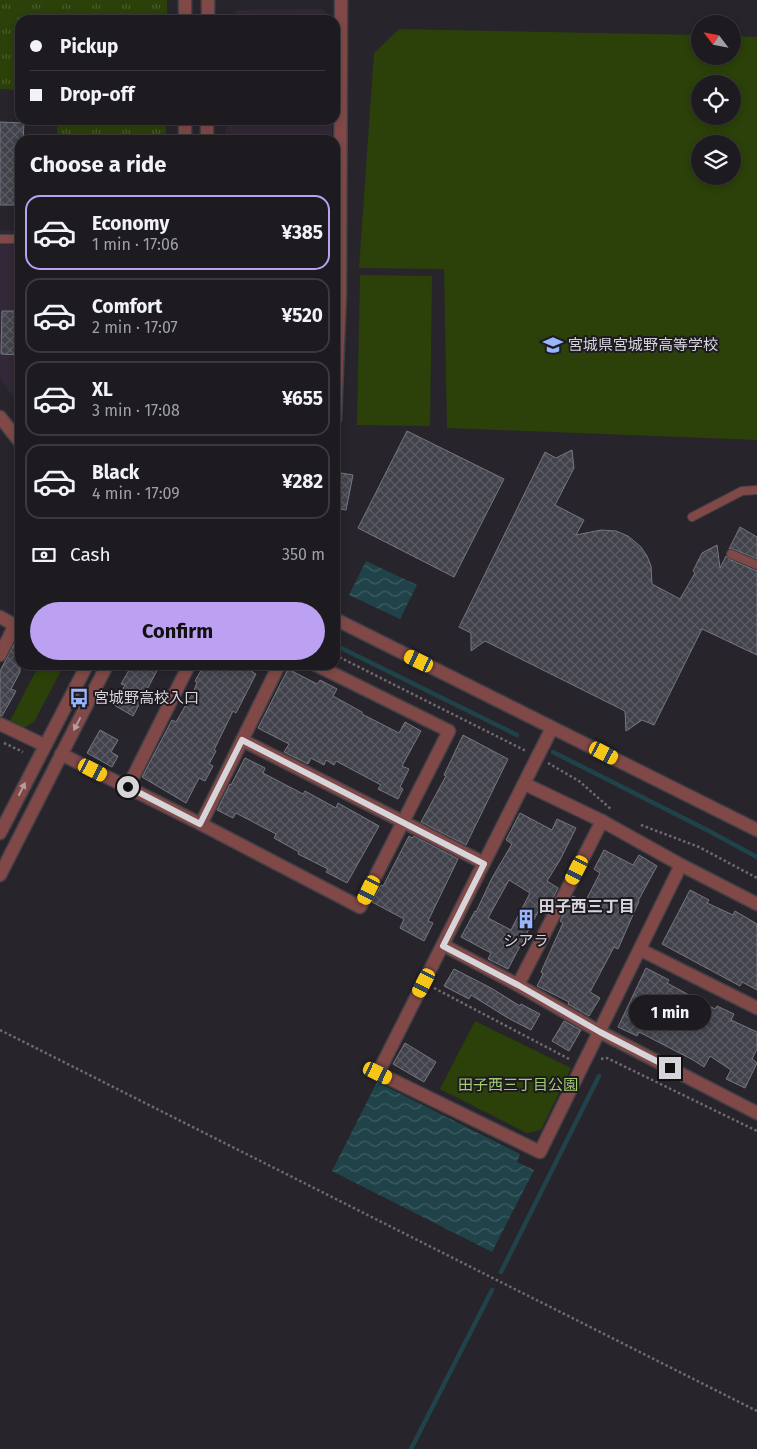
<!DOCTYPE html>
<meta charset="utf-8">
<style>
body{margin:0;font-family:"Fira Sans","Noto Sans JP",sans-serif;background:#2a282d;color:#f1f3f6;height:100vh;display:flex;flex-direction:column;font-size:19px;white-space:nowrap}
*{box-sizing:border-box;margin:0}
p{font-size:16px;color:#a0a1a5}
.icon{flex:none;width:28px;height:28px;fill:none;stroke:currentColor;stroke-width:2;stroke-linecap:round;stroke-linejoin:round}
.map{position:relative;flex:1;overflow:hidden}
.sheet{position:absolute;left:15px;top:135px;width:325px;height:535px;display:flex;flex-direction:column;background:#1d1b20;border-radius:15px;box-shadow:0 2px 8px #0003,0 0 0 1px #3b393e}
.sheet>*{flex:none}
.guide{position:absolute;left:15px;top:15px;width:325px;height:110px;border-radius:15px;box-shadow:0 2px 8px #0003,0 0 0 1px #3b393e;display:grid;align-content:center;height:110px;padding:0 15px;background:#1d1b20}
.needle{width:32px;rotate:302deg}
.fabs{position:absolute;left:691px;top:15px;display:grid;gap:10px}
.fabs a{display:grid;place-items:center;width:50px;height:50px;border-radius:50%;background:#1d1b20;box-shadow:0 2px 8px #0003,0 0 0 1px #3b393e;font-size:25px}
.end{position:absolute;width:22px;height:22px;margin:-11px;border:6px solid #d7d5da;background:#111;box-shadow:0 0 0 2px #111}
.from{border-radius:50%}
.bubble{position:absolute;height:35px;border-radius:18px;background:#1d1b20;box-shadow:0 2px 8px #0003,0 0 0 1px #3b393e;font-size:16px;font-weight:700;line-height:35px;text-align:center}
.car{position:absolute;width:15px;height:30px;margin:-15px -8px;border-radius:6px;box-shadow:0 0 4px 1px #0007;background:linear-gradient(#f5c518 24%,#345 0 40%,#f5c518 0 76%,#345 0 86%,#f5c518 0)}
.guide b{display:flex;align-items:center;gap:18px;height:48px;font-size:19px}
.guide b+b{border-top:1px solid #3b393e}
.guide i{width:12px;height:12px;background:#f1f3f6}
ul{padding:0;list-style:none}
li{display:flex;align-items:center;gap:15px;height:75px;margin:0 10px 8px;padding:0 5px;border:2px solid #3b393e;border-radius:15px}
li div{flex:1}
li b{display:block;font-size:19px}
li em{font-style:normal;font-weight:700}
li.on{border-color:#bca0f2}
li>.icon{width:45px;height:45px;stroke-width:1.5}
h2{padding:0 15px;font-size:22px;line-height:60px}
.pay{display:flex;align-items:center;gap:12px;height:55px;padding:0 15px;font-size:19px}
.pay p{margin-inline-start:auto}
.primary-button{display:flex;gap:10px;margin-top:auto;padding:10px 15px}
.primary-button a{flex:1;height:58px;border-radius:30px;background:#bca0f2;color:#111;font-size:20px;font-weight:700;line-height:58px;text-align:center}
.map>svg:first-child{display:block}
.commercial{fill:#332837}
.grass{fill:url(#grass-tufts)}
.green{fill:#2b4109;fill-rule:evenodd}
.water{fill:url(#water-waves)}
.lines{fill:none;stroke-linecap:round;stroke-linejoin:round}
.stream{stroke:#1f4349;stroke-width:4.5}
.building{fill:url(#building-cross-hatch);stroke:#757780;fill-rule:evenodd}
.service-casing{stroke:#434047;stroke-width:10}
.minor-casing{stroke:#434047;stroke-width:15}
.tertiary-casing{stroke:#434047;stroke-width:15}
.path{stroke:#6d6a70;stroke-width:2.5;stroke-dasharray:2.5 2.5;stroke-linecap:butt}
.service{stroke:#804947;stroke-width:8}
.minor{stroke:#804947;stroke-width:12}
.tertiary{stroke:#804947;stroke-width:12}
.oneway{fill:#b49d9f}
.route{stroke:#d7d5da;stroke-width:6}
.labels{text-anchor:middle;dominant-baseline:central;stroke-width:4;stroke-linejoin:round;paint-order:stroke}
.poi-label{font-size:15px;fill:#d7d5da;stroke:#1e1a22;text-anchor:start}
.park-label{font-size:15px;fill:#a2cf6c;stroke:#1e1a22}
.neighbourhood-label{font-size:16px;font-weight:bold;fill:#d7d5da;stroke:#1e1a22}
</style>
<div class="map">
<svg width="757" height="1449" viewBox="0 0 757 1449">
<defs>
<pattern id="grass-tufts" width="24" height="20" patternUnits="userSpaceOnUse" patternTransform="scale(1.25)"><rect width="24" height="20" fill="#2b4109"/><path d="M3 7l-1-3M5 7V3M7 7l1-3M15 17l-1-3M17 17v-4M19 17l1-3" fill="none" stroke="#495c2c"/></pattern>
<pattern id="water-waves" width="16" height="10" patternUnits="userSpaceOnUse" patternTransform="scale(1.25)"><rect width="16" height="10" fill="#1f4349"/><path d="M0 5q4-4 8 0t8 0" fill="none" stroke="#3f5d63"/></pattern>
<pattern id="building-cross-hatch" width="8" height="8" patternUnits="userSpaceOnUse" patternTransform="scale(1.25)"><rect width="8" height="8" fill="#41424b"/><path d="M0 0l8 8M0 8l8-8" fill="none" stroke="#5c5c64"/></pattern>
</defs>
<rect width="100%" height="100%" fill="#27242b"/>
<g class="commercial">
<polygon points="323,9 331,20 227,20 237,10"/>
<polygon points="226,120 332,120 332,140 225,140"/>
<polygon points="0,230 20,231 20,407 0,378"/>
</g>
<g class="grass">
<polygon points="0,0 167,0 167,20 20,20 20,90 0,89"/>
<rect x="57" y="120" width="109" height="20"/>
</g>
<g class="green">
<path d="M399,29l301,6v21h32l1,-20 24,1v403l-310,-12 -3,-159 -85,-1 15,-215zM700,84h32v32h-32zM700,144h32v32h-32z"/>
<polygon points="360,275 432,276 430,426 357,425"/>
<polygon points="39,665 64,665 34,722 24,728 10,721"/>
<polygon points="475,1021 571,1068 541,1130 527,1133 440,1089"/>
</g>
<g class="water">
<polygon points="366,561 417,585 400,619 349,595"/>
<polygon points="377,1082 520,1154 517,1162 534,1170 492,1252 332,1171"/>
</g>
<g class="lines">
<g class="stream">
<polyline points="335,645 517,735"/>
<polyline points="553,752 709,831 757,857"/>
<polyline points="501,1272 599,1076"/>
<polyline points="411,1449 492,1290"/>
</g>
</g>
<g class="building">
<polygon points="0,122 24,123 23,140 20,140 20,205 0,205"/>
<polygon points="2,311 20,311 20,355 1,354"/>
<polygon points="407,431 504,479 454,577 358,528"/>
<polygon points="572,450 574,468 555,505 584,520 576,535 601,530 616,531 628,536 641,547 647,556 651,566 652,584 680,599 695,573 693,571 702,553 717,545 720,568 726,556 729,559 757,571 757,655 702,629 654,725 642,720 626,731 625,711 485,641 471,651 471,633 459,627 545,452 556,458"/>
<polygon points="341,473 353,475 346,510 335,508"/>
<polygon points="740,527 757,537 757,559 733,549 729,549"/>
<polygon points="20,633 20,672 11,689 16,691 2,716 0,716 0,671"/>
<polygon points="132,665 160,665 133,716 114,705 125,685 121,684"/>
<polygon points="204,665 255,665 252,672 256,674 236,713 233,711 214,750 216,751 209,764 213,766 205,781 199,778 186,803 142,777 172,720 176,722 194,691 197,682 195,681"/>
<polygon points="288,669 317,684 320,680 337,689 333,696 362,712 362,714 399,733 405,722 421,731 402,766 409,769 400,787 403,789 398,799 378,789 381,785 336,761 334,765 326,760 324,765 311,758 308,764 284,752 289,744 258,728"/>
<polygon points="100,730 118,740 111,752 118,756 112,767 87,753"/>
<polygon points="463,735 508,759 466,845 421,822 446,776 444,775"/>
<polygon points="245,758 265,768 263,773 303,794 305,791 336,808 338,803 379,826 347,883 326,872 328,869 298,854 299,852 274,838 276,834 236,813 233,818 217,810 230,784 231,785"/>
<path d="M520,813l32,17 5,-11 19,9 -16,32 -13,21 11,7 -13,26 -6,-4 -31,59 -20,-10 3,-6 -30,-16 14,-26 1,1 16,-34 20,-34 -6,-4zM509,880l21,13 -19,37 -23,-12z"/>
<polygon points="409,836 412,838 414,836 458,859 428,921 433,923 424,941 400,928 404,919 372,902 381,885 383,886"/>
<polygon points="604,850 633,865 639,855 657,866 638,901 639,901 618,949 614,947 590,992 600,998 589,1016 568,1004 569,1002 537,986 543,974 541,972 563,923 560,921 573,896 585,902 600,873 594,869"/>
<polygon points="690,890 709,900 707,903 733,915 735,911 757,924 757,990 742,982 740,986 662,944"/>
<polygon points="646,968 669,980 667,983 715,1009 717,1006 734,1014 731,1020 757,1032 757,1049 752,1059 757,1063 745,1088 726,1079 731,1070 710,1056 704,1067 693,1060 639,1032 637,1036 618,1027"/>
<polygon points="454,969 491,988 520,1006 521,1004 540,1014 531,1030 508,1018 471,995 469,999 444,986"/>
<polygon points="564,1021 581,1030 569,1051 552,1041"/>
<polygon points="405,1043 436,1062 424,1082 393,1064"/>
</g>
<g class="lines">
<defs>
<g id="service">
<polyline points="0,239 20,239"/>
<polyline points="692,517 742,491 757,490"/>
<polyline points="731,554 757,565"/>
</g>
<g id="minor">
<polyline points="335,419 340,293 341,0"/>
<polyline points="0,617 15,625 0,655"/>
<polyline points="335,619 757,830"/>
<polyline points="0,724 44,745"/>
<polyline points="552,728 378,1073 540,1152 681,865"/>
<polyline points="242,740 484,863"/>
<polyline points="61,754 201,824 360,907 449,731 316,665"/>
<polyline points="525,784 602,821 681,865 757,904"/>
<polyline points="128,787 189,665"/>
<polyline points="201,824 279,665"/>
<polyline points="443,945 518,985 600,1032 757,1113"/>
<polyline points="641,950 757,1008"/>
<polyline points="518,985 602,821"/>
</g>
<g id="tertiary">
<polyline points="185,20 185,0"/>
<polyline points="208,20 208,0"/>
<polyline points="185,140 185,120"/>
<polyline points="207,140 207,120"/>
<polyline points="0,417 20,442"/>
<polyline points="0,833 87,665"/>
<polyline points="0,875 107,665"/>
</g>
</defs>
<use href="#service" class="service-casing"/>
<use href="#minor" class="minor-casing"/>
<use href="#tertiary" class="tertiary-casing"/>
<g class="path">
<polyline points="335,655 526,751"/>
<polyline points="4,743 23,752"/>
<polyline points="548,763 579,781 612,810"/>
<polyline points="641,825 699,847 757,878"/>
<polyline points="434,988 571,1060"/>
<polyline points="0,1030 757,1411"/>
<polyline points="601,1059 607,1058 757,1131"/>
</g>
<use href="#service" class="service"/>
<use href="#minor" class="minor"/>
<use href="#tertiary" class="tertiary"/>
</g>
<defs><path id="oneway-solid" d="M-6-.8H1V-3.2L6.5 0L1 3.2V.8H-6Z" transform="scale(1.25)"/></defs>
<g class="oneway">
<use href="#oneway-solid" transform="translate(77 724) rotate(118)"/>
<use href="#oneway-solid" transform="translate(22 789) rotate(-63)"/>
</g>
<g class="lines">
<polyline class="route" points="128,787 200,824 242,740 484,864 443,946 518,985 600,1032 670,1068"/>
</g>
<defs>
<symbol id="school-bare" viewBox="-9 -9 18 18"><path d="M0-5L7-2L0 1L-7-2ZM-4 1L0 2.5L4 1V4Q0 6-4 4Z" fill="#99b5fd" stroke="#1e1a22" stroke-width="2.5" paint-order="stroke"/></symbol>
<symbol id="bus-bare" viewBox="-9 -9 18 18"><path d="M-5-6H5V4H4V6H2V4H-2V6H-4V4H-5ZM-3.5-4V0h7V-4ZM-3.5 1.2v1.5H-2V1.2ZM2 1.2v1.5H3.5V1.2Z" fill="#99b5fd" stroke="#1e1a22" stroke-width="2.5" paint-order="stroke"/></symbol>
<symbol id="building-bare" viewBox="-9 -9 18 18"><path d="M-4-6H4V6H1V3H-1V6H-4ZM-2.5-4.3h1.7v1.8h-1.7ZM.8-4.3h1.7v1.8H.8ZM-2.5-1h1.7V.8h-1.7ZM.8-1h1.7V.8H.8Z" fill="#99b5fd" stroke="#1e1a22" stroke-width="2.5" paint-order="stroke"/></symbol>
</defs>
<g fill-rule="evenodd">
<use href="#school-bare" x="539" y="331" width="28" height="28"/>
<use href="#bus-bare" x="65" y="684" width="28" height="28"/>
<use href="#building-bare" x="512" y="905" width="28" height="28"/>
</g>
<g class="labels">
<g class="poi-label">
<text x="568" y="345">宮城県宮城野高等学校</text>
<text x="94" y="698">宮城野高校入口</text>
<text x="526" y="941" text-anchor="middle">シアラ</text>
</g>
<g class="park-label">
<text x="518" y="1085">田子西三丁目公園</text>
</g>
<g class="neighbourhood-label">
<text x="587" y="906">田子西三丁目</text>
</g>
</g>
</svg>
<div class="fabs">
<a><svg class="needle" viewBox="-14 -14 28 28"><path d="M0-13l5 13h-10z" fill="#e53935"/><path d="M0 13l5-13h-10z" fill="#a0a1a5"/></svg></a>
<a><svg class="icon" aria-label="locate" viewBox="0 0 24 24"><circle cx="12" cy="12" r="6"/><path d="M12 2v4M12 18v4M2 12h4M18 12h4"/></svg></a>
<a><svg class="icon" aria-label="layers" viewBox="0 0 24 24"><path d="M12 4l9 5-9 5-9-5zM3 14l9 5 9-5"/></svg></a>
</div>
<i class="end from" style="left:128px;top:787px"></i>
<i class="end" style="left:670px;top:1068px"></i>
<div class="bubble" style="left:629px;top:995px;width:82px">1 min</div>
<i class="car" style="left:419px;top:661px;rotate:296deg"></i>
<i class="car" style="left:604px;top:753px;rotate:117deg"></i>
<i class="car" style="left:93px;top:770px;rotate:117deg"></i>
<i class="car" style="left:577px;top:870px;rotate:207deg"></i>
<i class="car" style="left:369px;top:890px;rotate:206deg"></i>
<i class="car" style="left:424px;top:983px;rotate:207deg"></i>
<i class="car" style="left:378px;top:1073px;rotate:116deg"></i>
<div class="guide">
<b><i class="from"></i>Pickup</b>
<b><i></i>Drop-off</b>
</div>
<section class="sheet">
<h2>Choose a ride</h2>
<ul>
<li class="on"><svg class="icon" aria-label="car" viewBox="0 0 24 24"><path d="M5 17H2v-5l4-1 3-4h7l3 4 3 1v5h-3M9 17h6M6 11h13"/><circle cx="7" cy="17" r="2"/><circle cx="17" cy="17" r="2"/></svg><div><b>Economy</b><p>1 min · 17:06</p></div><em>¥385</em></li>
<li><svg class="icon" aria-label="car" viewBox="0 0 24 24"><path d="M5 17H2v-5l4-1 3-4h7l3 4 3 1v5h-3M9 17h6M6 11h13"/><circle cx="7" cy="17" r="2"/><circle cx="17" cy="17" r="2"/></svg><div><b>Comfort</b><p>2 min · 17:07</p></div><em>¥520</em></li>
<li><svg class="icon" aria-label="car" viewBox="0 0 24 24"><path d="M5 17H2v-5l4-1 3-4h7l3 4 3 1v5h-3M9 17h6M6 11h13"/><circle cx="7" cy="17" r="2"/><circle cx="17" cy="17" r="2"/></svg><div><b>XL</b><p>3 min · 17:08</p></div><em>¥655</em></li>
<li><svg class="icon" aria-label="car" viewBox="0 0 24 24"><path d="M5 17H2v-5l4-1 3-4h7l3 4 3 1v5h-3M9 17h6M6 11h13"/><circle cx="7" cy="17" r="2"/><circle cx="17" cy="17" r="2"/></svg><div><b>Black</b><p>4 min · 17:09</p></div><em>¥282</em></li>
</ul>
<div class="pay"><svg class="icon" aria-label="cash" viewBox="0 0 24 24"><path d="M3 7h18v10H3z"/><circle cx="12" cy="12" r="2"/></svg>Cash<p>350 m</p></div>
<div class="primary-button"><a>Confirm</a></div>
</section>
</div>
